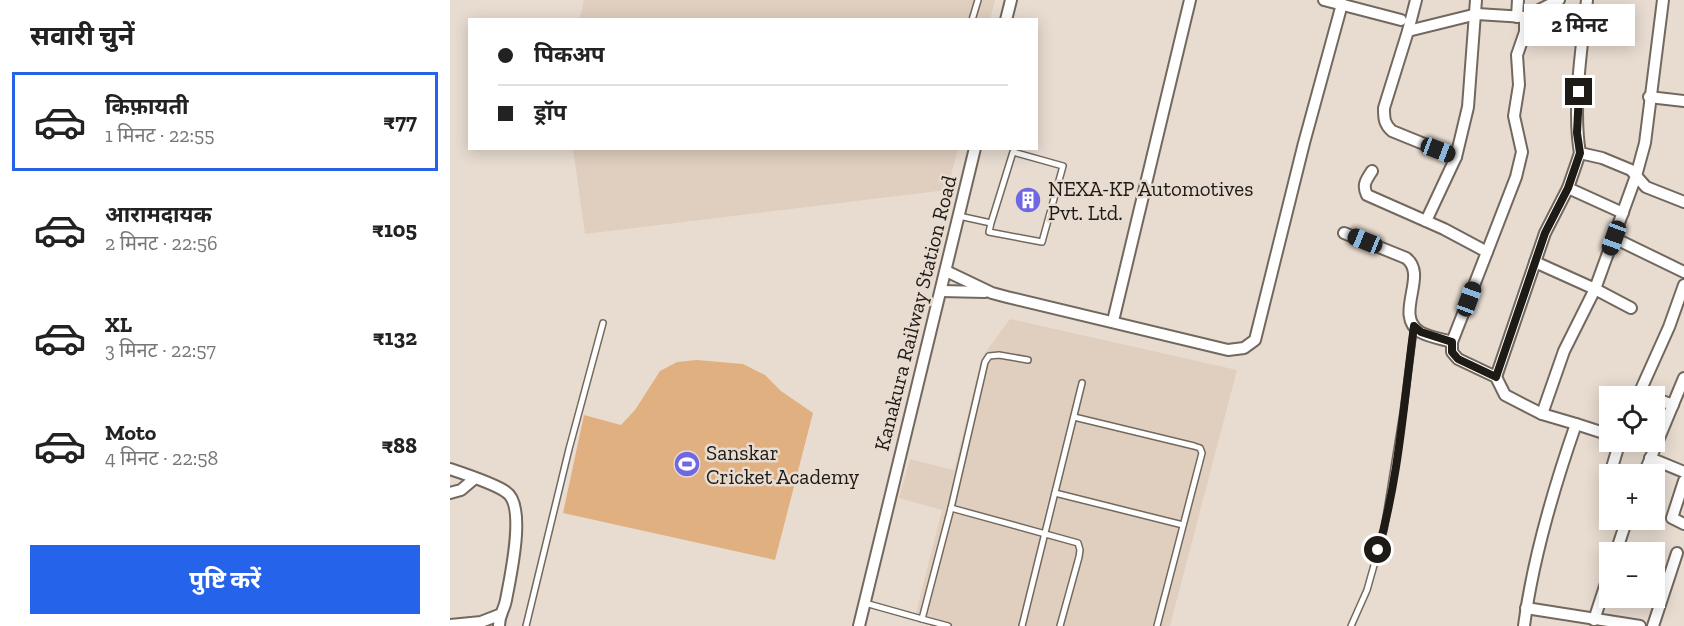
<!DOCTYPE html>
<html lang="hi">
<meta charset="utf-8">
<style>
body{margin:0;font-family:"Zilla Slab","Noto Sans Devanagari",serif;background:#f6f6f6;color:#222;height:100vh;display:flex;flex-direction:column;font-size:22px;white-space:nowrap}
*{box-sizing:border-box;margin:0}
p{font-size:20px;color:#767676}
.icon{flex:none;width:33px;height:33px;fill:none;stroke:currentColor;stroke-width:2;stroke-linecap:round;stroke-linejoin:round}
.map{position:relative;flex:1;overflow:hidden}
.details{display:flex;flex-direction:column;background:#fff;width:450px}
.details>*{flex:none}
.hud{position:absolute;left:18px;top:18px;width:570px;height:132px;border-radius:0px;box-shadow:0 3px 15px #0003;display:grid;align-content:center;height:132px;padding:0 30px;background:#fff}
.buttons{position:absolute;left:1149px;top:386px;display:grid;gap:12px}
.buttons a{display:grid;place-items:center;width:66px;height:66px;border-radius:0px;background:#fff;box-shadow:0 3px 15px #0003;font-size:30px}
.end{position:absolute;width:27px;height:27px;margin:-14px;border:8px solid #1e1a16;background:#fff;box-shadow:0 0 0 3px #fff}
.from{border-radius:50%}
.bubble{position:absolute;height:42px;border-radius:0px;background:#fff;box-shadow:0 3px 15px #0003;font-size:20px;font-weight:700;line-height:42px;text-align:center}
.car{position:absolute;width:18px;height:36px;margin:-18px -9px;border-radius:8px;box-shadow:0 0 4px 2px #0007;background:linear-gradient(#222 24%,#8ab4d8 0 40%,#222 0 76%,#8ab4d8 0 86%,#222 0)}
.hud b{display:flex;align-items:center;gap:21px;height:57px;font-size:22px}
.hud b+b{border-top:2px solid #e0e0e0}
.hud i{width:15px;height:15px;background:#222}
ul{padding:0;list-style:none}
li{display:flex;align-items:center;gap:18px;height:99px;margin:0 12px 9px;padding:0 18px;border:3px solid transparent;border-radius:0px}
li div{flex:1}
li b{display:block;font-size:22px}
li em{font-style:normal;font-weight:700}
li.selected{border-color:#2563eb}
li>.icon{width:54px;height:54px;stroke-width:1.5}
h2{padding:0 30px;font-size:27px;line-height:72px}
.action{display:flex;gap:12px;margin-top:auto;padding:12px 30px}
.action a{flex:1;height:69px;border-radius:0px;background:#2563eb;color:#fff;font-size:24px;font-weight:700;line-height:69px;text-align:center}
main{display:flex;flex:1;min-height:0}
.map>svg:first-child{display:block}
.built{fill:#e0cfbf}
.pitch{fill:#e1b080}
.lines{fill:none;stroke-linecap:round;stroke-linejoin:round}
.lane-casing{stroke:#72685e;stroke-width:8}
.street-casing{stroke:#72685e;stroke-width:14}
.lane{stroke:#fff;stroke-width:5}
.street{stroke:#fff;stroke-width:10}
.route{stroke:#1e1a16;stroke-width:8}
.labels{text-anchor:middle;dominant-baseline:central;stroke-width:5;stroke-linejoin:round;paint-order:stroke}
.poi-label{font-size:21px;fill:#1e1a16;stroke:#e8dcd1;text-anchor:start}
.street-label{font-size:21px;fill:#1e1a16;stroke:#e8dcd1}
</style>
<main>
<section class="details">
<h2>सवारी चुनें</h2>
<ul>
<li class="selected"><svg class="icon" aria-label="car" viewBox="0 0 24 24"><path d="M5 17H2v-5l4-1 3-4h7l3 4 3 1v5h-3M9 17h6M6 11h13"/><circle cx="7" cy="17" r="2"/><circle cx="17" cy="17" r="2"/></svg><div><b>किफ़ायती</b><p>1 मिनट · 22:55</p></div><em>₹77</em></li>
<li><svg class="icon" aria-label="car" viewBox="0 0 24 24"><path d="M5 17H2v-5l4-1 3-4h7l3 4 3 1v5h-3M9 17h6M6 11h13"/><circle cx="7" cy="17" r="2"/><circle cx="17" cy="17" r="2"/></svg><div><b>आरामदायक</b><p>2 मिनट · 22:56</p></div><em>₹105</em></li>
<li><svg class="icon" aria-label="car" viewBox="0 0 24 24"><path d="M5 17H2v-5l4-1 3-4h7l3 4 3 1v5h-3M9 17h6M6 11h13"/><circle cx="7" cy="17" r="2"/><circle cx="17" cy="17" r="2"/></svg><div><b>XL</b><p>3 मिनट · 22:57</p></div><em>₹132</em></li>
<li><svg class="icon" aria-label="car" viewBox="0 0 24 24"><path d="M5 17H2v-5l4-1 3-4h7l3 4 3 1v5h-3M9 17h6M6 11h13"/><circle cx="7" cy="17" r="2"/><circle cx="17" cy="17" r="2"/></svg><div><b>Moto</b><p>4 मिनट · 22:58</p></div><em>₹88</em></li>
</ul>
<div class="action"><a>पुष्टि करें</a></div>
</section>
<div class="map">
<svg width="1234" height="626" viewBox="0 0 1234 626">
<rect width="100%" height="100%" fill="#e8dcd1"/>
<g class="built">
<polygon points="134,0 545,0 540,20 129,20"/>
<polygon points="123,149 123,148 508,149 497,190 135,234"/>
<polygon points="560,319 787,370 720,626 497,626 465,617 492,510 449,498 460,459 504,470 532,357"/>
</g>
<polygon class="pitch" points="247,360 293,364 315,375 331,391 363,413 325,560 113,513 134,415 171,425 185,410 210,371 227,362"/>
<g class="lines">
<defs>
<g id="lane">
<polyline points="522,20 528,0"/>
<polyline points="509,216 541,223 563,152 613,166 592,242 539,232 541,223"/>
<polyline points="624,417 744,446 750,448 752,453 707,626"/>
<polyline points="605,493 733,525"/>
<polyline points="501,508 628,543 630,550 629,557 610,626"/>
<polyline points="415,603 472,619 501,508 535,362 539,356 549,355 578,360"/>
<polyline points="472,619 498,626"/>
<polyline points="76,626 119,449 153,323"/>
<polyline points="572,626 632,383"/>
<polyline points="901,626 917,590 934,530 953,413 964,328"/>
</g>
<g id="street">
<polyline points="874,0 951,20"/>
<path d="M1137,0c-5,46 -15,108 -7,153l22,5 29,12 15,17 38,15"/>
<polyline points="1067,17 1068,0"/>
<polyline points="1075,17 1109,0"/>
<polyline points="556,20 561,0"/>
<polyline points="958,31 966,0"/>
<polyline points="1199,97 1234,101"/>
<polyline points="1006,157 1018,107 1026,0"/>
<path d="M922,171c-6,9 -10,14 -5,24l77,34 43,23 -35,90v10l6,7 38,18 9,18 37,19 34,10c-23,66 -43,133 -52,202"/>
<polyline points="1118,188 1173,213"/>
<path d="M976,221l30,-64 -64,-26c-8,-7 -8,-13 -8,-23l24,-77 69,-17 48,3v15l-8,23 2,30 -5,31 8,36 -6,25 -29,75"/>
<path d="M894,233l62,25c23,17 -13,57 14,74 9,5 22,7 32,10"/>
<polyline points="1164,238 1234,272"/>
<polyline points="1085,262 1145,289 1181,308"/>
<polyline points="496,271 542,293 557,297 778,350 794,348 805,340 854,143 892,4"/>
<polyline points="491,291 535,292"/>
<polyline points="663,321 740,0"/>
<polyline points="1046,377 1095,233 1118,188 1130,153"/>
<polyline points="1188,396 1219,327 1234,285"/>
<polyline points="1204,398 1223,405"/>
<polyline points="1092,414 1114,351 1145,289 1186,176 1195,143 1213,0"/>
<polyline points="1126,424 1160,435"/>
<polyline points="1200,458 1234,472"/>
<path d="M0,469c12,4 47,16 56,23 21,13 4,86 0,108 -2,11 -7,14 -7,26"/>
<polyline points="1160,474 1170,441"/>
<polyline points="1194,474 1234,378"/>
<polyline points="1234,481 1222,518 1234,524"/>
<polyline points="0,493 11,490 24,479"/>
<polyline points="1166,552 1177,519"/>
<polyline points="1076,608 1190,626"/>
<polyline points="1144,620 1160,571"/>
<polyline points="0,625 31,622 49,615"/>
<polyline points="409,626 525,148"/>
<polyline points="1203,626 1227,553"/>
</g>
</defs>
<use href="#lane" class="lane-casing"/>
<use href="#street" class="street-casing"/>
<use href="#lane" class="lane"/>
<use href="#street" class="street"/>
</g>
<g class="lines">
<path class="route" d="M928,550c21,-72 26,-150 36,-224l7,6 31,10v10l6,7 38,18 49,-144 23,-45 12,-35 -3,-20 2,-41"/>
</g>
<defs>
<symbol id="building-disc" viewBox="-11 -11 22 22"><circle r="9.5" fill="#7067e2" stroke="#e8dcd1"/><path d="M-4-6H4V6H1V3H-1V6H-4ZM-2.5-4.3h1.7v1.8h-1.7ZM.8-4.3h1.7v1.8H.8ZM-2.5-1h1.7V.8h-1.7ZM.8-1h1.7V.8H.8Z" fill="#fff"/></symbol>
<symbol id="stadium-disc" viewBox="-11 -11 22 22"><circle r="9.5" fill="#7067e2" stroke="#e8dcd1"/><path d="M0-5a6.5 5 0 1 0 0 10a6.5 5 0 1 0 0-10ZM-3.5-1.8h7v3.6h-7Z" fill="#fff"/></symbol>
</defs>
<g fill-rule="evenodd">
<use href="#building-disc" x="563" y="185" width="30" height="30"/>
<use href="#stadium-disc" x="222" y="449" width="30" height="30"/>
</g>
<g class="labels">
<g class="poi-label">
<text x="598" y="188">NEXA-KP Automotives<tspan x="598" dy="24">Pvt. Ltd.</tspan></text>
<text x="256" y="452">Sanskar<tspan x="256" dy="24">Cricket Academy</tspan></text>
</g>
<g class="street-label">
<text transform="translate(465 313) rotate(-76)">Kanakura Railway Station Road</text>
</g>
</g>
</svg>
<div class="buttons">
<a><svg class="icon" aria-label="locate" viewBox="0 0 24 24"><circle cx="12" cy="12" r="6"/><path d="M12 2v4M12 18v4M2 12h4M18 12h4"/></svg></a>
<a>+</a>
<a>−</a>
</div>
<i class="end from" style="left:928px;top:550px"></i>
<i class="end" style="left:1129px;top:92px"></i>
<div class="bubble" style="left:1074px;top:4px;width:111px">2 मिनट</div>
<i class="car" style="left:988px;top:150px;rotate:111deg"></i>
<i class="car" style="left:1164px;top:238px;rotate:200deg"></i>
<i class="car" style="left:915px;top:241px;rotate:292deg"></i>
<i class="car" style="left:1019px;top:299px;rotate:20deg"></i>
<div class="hud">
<b><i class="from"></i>पिकअप</b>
<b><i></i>ड्रॉप</b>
</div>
</div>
</main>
